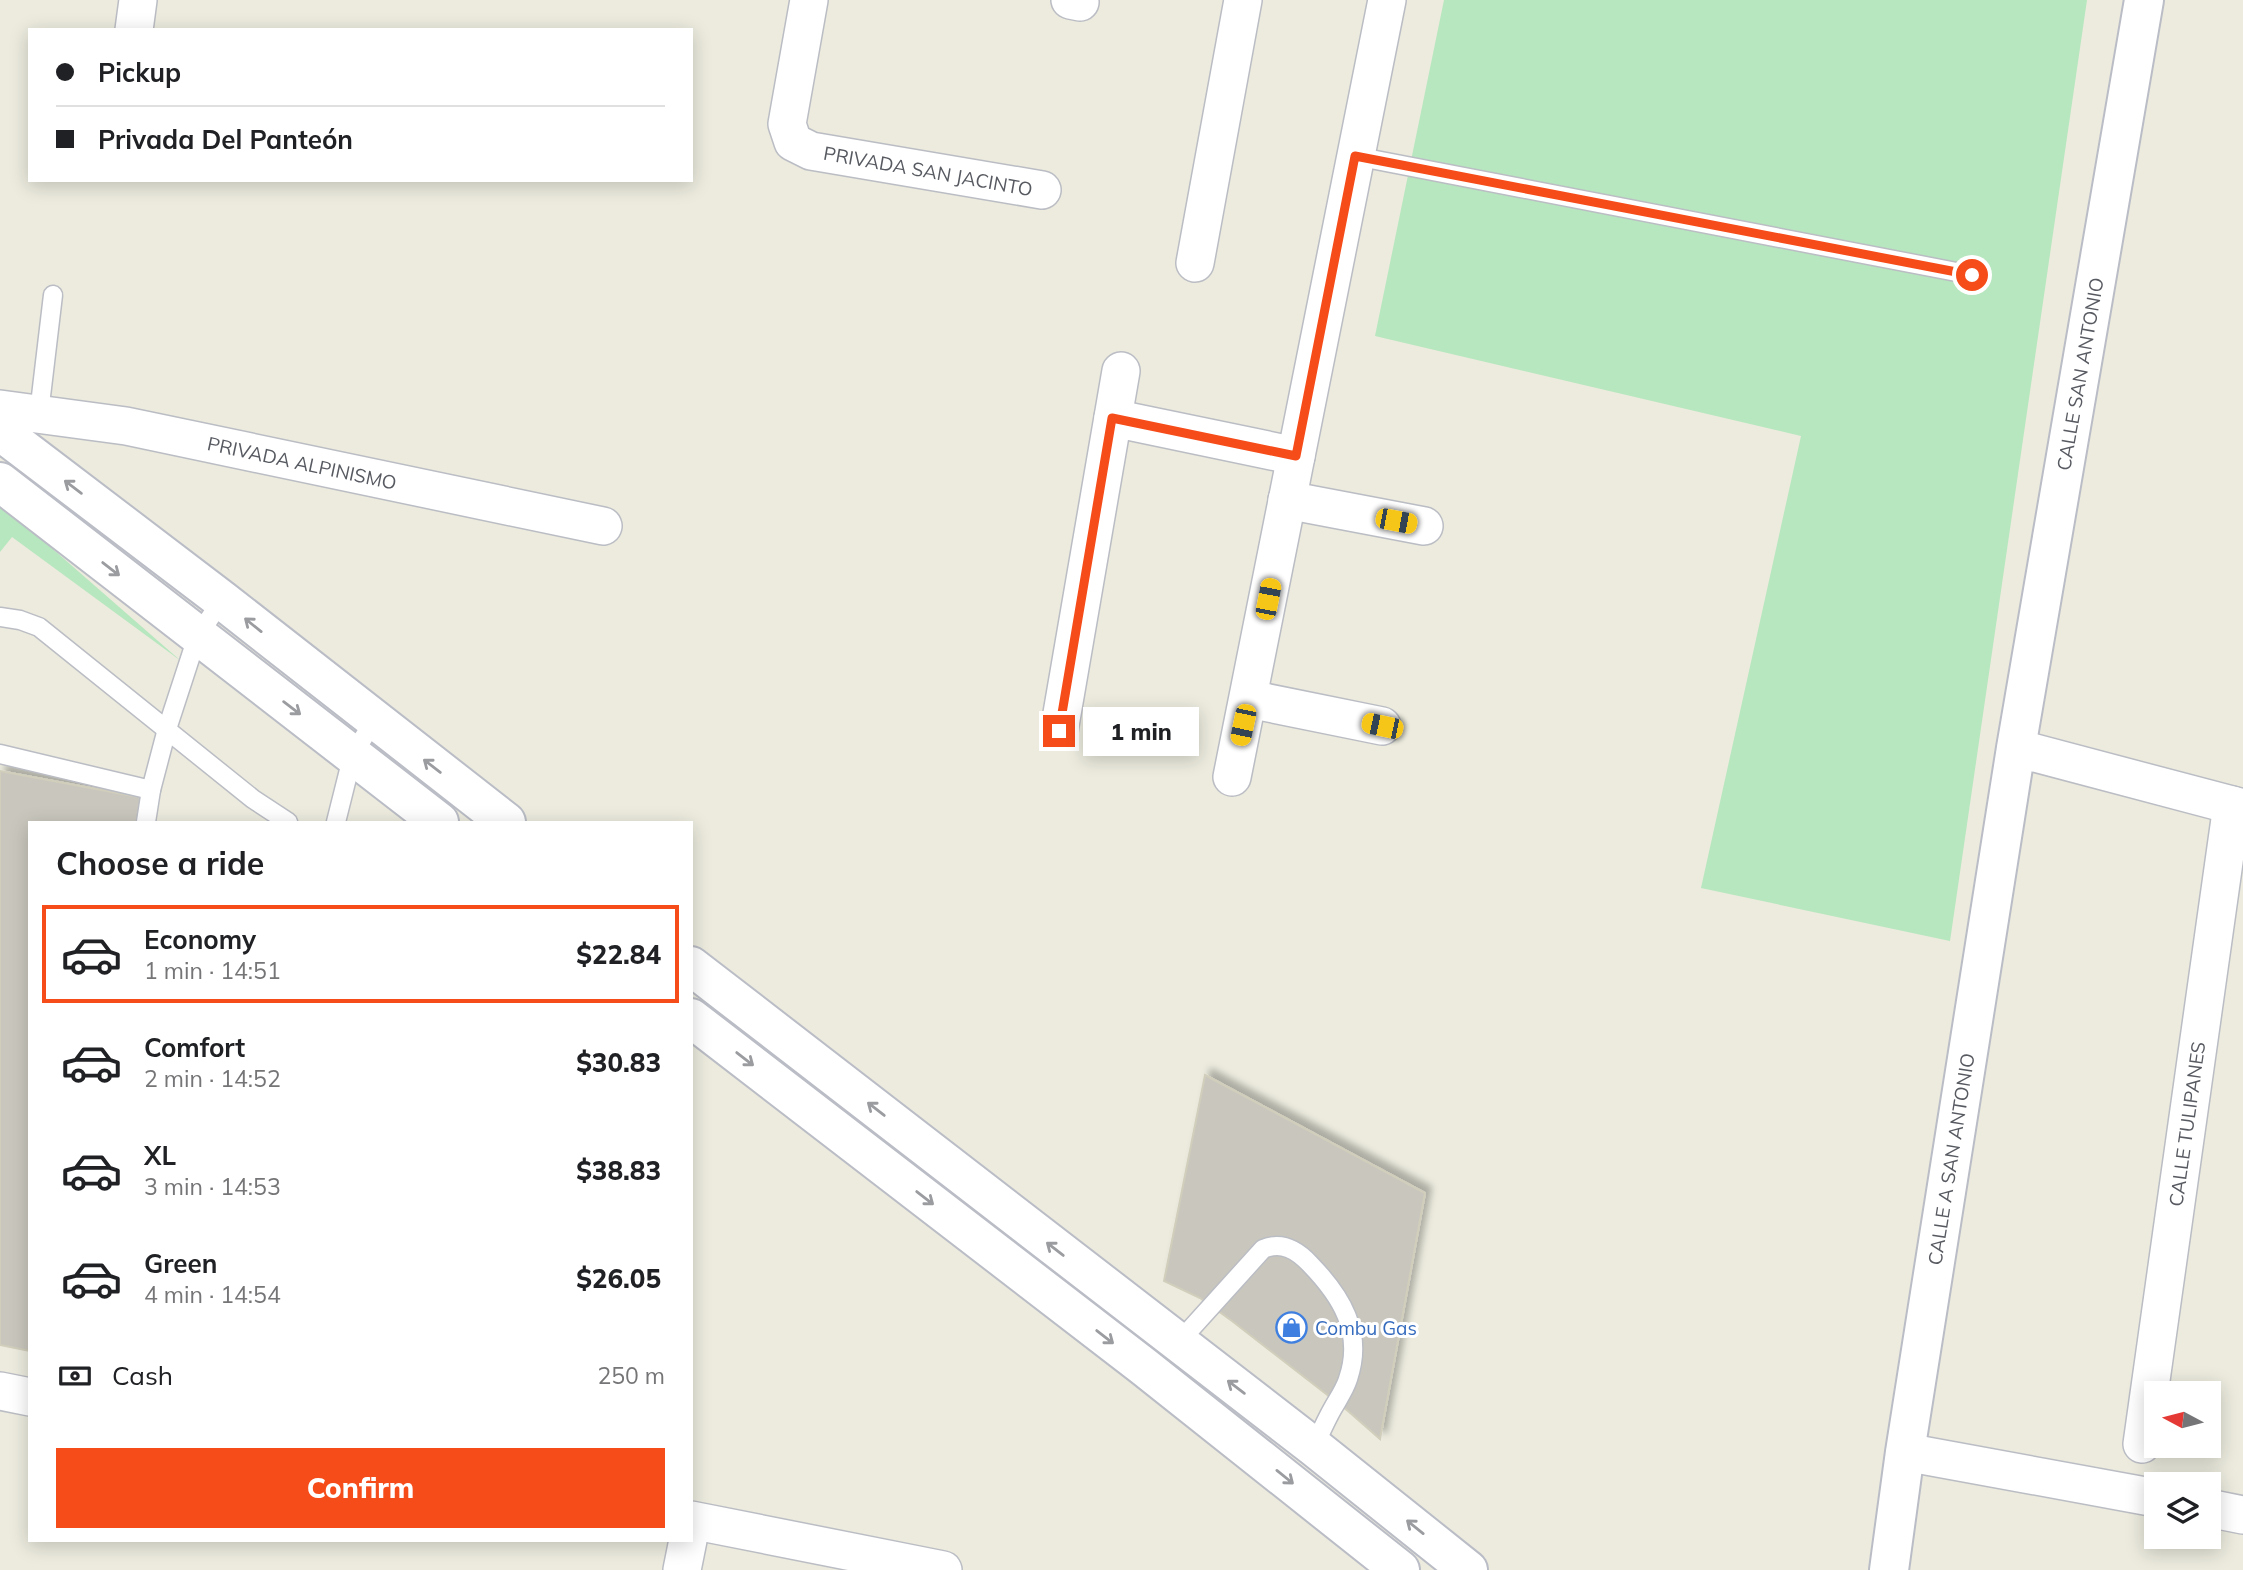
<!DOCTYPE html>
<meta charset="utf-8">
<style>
body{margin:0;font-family:Mulish,sans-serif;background:#f6f6f6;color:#202124;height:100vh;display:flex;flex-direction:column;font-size:26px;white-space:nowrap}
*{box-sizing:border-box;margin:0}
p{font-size:23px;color:#757577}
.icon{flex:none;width:38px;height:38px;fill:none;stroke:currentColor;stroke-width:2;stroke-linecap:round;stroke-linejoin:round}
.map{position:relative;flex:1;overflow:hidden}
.side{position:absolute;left:28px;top:821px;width:665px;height:721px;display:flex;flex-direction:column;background:#fff;border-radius:0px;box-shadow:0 4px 18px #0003}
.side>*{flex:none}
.hud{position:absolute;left:28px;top:28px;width:665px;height:154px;border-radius:0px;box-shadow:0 4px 18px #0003;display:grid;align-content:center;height:154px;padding:0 28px;background:#fff}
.needle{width:46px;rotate:277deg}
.buttons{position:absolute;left:2144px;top:1381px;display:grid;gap:14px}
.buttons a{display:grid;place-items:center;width:77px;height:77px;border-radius:0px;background:#fff;box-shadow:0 4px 18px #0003;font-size:35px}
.end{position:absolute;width:32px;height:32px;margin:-16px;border:9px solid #f64c1a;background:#fff;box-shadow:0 0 0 4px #fff}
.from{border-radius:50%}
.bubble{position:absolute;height:49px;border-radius:0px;background:#fff;box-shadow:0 4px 18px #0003;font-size:23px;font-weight:800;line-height:49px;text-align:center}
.car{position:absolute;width:21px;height:42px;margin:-21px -10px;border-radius:9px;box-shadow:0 0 5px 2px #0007;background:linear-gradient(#f5c518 24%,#345 0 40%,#f5c518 0 76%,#345 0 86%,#f5c518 0)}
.hud b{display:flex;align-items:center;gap:24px;height:66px;font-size:26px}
.hud b+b{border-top:2px solid #e0e0e0}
.hud i{width:18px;height:18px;background:#202124}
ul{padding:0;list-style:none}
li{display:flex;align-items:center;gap:21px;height:98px;margin:0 14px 10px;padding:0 14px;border:4px solid transparent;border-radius:0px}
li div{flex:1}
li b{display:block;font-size:26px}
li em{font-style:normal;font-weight:800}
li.on{border-color:#f64c1a}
li>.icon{width:63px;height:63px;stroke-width:1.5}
h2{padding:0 28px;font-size:32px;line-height:84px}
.pay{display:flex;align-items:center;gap:18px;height:77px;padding:0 28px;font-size:26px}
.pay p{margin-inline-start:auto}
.primary-button{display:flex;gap:14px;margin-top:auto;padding:14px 28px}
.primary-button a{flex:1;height:80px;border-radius:0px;background:#f64c1a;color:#fff;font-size:28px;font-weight:800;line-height:80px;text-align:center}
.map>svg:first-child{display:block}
.green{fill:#b7e7be}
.building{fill:#c9c7bd;stroke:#d1cebc;stroke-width:2;filter:url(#shadow)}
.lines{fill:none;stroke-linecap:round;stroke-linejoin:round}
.service-casing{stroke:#bbbdc4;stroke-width:21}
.minor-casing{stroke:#bbbdc4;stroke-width:40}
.secondary-casing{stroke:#bbbdc6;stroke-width:42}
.service{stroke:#fff;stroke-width:18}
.minor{stroke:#fff;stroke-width:37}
.secondary{stroke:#fff;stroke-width:38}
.oneway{stroke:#9a9ca0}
.route{stroke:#f64c1a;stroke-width:9}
.labels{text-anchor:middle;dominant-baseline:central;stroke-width:6;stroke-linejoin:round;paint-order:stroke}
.street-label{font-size:19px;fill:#575a61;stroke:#fff}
.shop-label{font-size:19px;fill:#366cbe;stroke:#fff;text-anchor:start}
</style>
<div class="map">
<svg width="2243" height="1570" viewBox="0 0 2243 1570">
<defs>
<filter id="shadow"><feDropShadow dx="6" dy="-6" stdDeviation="3.5" flood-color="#0004"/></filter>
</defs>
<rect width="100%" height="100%" fill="#ecebde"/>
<g class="green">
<polygon points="1444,0 2087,0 1950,941 1701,888 1801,436 1375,336"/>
<polygon points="0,503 181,661 12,537 0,552"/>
</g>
<g class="building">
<polygon points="0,771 144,798 139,822 30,822 30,1351 0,1345"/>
<polygon points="1205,1075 1425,1193 1380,1439 1348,1411 1232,1321 1200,1298 1164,1281"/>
</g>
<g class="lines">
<defs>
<g id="service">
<polyline points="1355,156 1972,275"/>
<polyline points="39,413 53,295"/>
<polyline points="0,617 20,620 39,627 253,799 288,822"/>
<polyline points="0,754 151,790"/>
<polyline points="146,822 151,790 167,729 197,637 222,600"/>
<polyline points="336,822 353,754 374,721"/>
<path d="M1178,1343l85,-94c19,-8 34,1 47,15 31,32 54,68 38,115 -3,10 -10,20 -15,29 -7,12 -13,26 -19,39"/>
</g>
<g id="minor">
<polyline points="809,0 787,124 793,142 811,151 1042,190"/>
<polyline points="1070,0 1080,2"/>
<polyline points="134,30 138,0"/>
<polyline points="1195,263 1243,0"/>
<polyline points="0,409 126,426 603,526"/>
<polyline points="1113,418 1296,456"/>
<polyline points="1287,500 1424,526"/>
<polyline points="1249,699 1382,726"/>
<polyline points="1059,731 1121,371"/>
<polyline points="2016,748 2243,808"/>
<polyline points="1232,777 1387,0"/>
<polyline points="0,1391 30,1397"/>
<polyline points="2142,1444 2232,805"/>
<polyline points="1905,1452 2156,1498"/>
<polyline points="2208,1508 2243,1515"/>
<polyline points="691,1520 943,1570"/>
<polyline points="682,1570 688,1540"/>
</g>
<g id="secondary">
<polyline points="0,431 222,600 506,822"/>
<polyline points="0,482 439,822"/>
<polyline points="691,966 1314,1447 1468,1570"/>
<polyline points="691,1018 1143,1366 1400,1570"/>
<polyline points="1889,1570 1905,1452 2016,748 2144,0"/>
</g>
</defs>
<use href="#service" class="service-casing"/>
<use href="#minor" class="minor-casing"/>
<use href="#secondary" class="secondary-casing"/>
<use href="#service" class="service"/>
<use href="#minor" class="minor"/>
<use href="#secondary" class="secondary"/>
</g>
<defs><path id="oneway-shaft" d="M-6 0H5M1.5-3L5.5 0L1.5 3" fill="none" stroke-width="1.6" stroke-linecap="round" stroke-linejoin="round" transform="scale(1.75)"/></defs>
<g class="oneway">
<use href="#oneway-shaft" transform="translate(73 487) rotate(-143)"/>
<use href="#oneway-shaft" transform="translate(111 569) rotate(38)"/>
<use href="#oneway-shaft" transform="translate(253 625) rotate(-141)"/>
<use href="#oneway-shaft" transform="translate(292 708) rotate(37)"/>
<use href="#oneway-shaft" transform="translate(432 766) rotate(-142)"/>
<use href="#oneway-shaft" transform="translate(745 1059) rotate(38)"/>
<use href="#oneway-shaft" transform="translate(876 1109) rotate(-142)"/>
<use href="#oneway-shaft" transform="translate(925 1198) rotate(38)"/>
<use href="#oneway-shaft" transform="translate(1055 1249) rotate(-142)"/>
<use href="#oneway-shaft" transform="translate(1105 1337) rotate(38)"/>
<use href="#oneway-shaft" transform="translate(1236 1387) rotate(-143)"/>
<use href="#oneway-shaft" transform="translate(1285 1477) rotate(39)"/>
<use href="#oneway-shaft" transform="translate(1415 1527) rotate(-141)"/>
</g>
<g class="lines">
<polyline class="route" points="1059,731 1112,418 1296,456 1355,156 1972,275"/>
</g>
<defs>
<symbol id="shop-ring" viewBox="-11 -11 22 22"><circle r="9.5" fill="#fff" stroke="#3f7fe0" stroke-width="1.5"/><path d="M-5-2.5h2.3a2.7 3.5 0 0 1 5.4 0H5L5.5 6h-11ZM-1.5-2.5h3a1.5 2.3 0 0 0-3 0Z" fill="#3f7fe0"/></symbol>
</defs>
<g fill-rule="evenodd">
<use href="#shop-ring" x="1274" y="1310" width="35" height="35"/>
</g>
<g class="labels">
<g class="street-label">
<text transform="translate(928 171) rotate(10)">PRIVADA SAN JACINTO</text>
<text transform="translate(2080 374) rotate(-80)">CALLE SAN ANTONIO</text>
<text transform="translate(302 463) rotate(12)">PRIVADA ALPINISMO</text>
<text transform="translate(2187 1124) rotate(-82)">CALLE TULIPANES</text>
<text transform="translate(1951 1159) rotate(-81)">CALLE A SAN ANTONIO</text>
</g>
<g class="shop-label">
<text x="1315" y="1328">Combu Gas</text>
</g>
</g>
</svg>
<div class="buttons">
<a><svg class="needle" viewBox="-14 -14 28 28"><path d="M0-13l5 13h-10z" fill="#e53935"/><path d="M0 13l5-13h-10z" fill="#757577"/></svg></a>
<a><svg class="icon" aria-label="layers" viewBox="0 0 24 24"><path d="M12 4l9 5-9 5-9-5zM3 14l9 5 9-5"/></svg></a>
</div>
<i class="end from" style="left:1972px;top:275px"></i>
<i class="end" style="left:1059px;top:731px"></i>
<div class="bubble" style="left:1083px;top:707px;width:116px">1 min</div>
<i class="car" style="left:1396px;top:521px;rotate:101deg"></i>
<i class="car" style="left:1268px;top:599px;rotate:11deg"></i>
<i class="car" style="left:1243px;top:725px;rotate:192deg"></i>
<i class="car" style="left:1382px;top:726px;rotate:282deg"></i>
<div class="hud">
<b><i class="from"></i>Pickup</b>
<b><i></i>Privada Del Panteón</b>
</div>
<section class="side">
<h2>Choose a ride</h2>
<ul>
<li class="on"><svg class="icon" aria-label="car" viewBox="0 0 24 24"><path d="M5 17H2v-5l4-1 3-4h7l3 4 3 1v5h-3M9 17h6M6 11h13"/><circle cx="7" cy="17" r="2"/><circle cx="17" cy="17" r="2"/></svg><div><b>Economy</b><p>1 min · 14:51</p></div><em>$22.84</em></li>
<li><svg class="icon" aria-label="car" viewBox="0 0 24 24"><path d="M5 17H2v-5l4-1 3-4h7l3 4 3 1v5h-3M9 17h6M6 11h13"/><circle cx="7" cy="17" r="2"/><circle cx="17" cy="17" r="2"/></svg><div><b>Comfort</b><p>2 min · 14:52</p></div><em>$30.83</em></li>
<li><svg class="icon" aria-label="car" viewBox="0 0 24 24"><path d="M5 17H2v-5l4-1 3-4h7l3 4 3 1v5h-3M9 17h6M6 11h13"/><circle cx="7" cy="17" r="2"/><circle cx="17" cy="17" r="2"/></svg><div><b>XL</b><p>3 min · 14:53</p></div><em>$38.83</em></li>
<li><svg class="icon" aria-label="car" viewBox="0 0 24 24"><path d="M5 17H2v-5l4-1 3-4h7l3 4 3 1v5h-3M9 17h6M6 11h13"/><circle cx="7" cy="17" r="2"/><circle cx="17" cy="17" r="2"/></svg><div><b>Green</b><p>4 min · 14:54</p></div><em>$26.05</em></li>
</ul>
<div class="pay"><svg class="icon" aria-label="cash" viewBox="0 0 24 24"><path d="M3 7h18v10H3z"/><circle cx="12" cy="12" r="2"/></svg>Cash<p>250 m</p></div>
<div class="primary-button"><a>Confirm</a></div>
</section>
</div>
